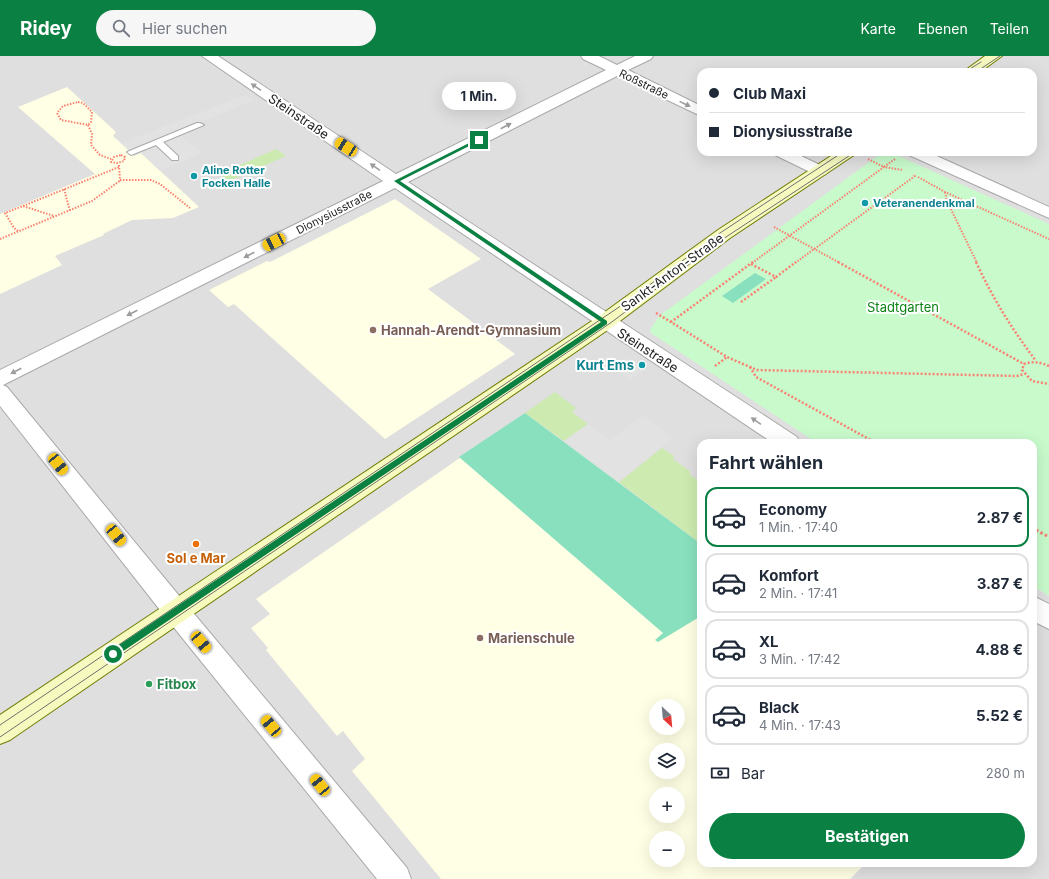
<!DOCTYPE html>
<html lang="de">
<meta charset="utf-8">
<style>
body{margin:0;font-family:Inter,sans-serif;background:#f6f6f7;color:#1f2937;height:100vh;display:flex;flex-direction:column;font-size:15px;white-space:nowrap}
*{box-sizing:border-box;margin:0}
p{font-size:13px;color:#747a83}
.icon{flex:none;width:22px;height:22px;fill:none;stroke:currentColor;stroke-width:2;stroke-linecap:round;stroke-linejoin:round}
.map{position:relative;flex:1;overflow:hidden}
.details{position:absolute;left:697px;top:383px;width:340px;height:428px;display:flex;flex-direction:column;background:#fff;border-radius:12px;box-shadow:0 4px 16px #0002}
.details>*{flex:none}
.guide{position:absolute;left:697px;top:12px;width:340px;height:88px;border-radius:12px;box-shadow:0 4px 16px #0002;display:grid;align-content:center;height:88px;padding:0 12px;background:#fff}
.needle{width:26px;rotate:154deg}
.controls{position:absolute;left:649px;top:643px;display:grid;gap:8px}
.controls a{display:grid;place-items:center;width:36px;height:36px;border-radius:50%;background:#fff;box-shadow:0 4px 16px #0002;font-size:20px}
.end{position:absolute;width:18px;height:18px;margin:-9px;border:5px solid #0b8043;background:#fff;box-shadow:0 0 0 2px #fff}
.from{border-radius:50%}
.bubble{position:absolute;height:28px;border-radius:14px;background:#fff;box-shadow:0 4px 16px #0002;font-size:13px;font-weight:700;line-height:28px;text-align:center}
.car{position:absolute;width:12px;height:24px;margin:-12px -6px;border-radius:5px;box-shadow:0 0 3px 1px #0007;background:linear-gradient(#f5c518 24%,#345 0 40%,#f5c518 0 76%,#345 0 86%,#f5c518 0)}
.guide b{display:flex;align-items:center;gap:14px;height:38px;font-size:15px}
.guide b+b{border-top:1px solid #e0e1e3}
.guide i{width:10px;height:10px;background:#1f2937}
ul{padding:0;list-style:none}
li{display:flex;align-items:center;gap:12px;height:60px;margin:0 8px 6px;padding:0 4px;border:2px solid #e0e1e3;border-radius:12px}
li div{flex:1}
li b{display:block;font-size:15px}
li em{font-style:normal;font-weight:700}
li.on{border-color:#0b8043}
li>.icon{width:36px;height:36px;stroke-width:1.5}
h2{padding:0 12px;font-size:18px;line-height:48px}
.pay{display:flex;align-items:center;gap:10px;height:44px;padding:0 12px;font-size:15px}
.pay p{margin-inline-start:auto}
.button{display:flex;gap:8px;margin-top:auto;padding:8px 12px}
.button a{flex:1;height:46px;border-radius:24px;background:#0b8043;color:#fff;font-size:16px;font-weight:700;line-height:46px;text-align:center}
header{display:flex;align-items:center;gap:24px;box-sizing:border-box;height:56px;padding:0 20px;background:#0b8043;color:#fff}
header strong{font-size:19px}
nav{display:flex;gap:22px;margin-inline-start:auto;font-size:14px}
.search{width:280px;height:36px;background:#f6f6f7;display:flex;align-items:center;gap:10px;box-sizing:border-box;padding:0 14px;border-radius:22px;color:#747a83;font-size:15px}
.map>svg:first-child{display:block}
.residential{fill:#e0dfdf;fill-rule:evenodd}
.education{fill:#ffffe5;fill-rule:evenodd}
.grass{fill:#cdebb0}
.park{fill:#c8facc}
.pitch{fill:#88e0be}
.parking{fill:#e2e2e2}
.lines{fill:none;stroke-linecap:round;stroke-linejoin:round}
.lane-casing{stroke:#a9a9a9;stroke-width:2}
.street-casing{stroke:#a9a9a9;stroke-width:2}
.secondary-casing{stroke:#707d05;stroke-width:2}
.path-far2{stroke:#fa8072;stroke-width:2;stroke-dasharray:1.5 1.5;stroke-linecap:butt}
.path-far1{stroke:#fa8072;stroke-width:2.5;stroke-dasharray:2 2;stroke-linecap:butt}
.path{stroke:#fa8072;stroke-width:3;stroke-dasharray:2.5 2.5;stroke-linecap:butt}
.lane{fill:#fff;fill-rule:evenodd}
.street{fill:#fff;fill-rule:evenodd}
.secondary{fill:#f7fabf;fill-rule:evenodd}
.tram{stroke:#707070;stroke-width:1}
.oneway{fill:#9c9c9c}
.route{fill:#0b8043}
.culture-dot{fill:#0f9aa8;stroke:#fff;stroke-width:1.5}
.education-dot{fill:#8d6e63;stroke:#fff;stroke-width:1.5}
.food-dot{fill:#e8710a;stroke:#fff;stroke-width:1.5}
.leisure-dot{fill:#2e9e5b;stroke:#fff;stroke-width:1.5}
.labels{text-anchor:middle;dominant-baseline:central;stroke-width:4;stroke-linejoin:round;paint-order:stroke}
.far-street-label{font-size:11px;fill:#222;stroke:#fff}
.far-culture-label{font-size:11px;font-weight:bold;fill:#0d838f;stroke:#fff;text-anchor:start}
.street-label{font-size:13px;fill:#222;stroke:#fff}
.park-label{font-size:13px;fill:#0c8416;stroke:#fff}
.education-label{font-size:13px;font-weight:bold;fill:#785e54;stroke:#fff;text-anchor:start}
.culture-label{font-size:13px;font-weight:bold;fill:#0d838f;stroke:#fff;text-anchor:end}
.food-label{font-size:13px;font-weight:bold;fill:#c56008;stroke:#fff}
.leisure-label{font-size:13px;font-weight:bold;fill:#27864d;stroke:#fff;text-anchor:start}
</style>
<header>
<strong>Ridey</strong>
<div class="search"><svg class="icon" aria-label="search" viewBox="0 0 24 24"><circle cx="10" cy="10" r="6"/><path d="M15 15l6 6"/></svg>Hier suchen</div>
<nav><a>Karte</a><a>Ebenen</a><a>Teilen</a></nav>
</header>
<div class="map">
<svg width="1049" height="823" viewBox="0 0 1049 823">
<rect width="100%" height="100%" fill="#f2efe9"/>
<path class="residential" d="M0,0h1049v823h-1049zM701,16h332v80h-332zM701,387h332v420h-332zM656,650h22v22h-22zM656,694h22v22h-22zM656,738h22v22h-22zM656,782h22v22h-22z"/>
<g class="education">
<polygon points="67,31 116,76 113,80 131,96 141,97 199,151 173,162 132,164 103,178 104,179 55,200 62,209 0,238 0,158 95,118 18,51"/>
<polygon points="395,143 481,203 428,233 515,298 385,383 234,248 228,251 209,234 267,205 270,206"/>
<path d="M525,357l176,131v319h165l-16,16h-409l-89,-108 13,-12 -22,-28 -6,5 -71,-86 2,-2 -17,-20 19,-14 -14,-15zM656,650h22v22h-22zM656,694h22v22h-22zM656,738h22v22h-22zM656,782h22v22h-22z"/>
</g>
<g class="grass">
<polygon points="276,93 286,100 229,125 220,118"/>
<polygon points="555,336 576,352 572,356 588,368 564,385 525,357"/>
<polygon points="662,392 674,400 673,403 691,416 689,418 701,426 701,488 619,426"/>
</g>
<polygon class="park" points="883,96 890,96 1049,168 1049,540 1033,530 1033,387 817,387 651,277 650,274 659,260"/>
<g class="pitch">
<polygon points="755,217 766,223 733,247 722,240"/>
<polygon points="525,357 701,488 701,560 658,586 655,584 663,577 459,401"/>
</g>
<g class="parking">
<polygon points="245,39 253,45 198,67 203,71 182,80 203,97 160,115 141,97 134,100 121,87"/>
<polygon points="628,302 645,314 630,324 613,312"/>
<polygon points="643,359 674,381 619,426 564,385 588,368 610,384"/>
</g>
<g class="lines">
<defs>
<polygon id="lane" points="197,67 200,67 204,69 163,86 178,100 178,104 172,104 156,89 131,99 127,96"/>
<g id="street">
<polygon points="202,0 218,0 396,118 606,14 583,3 581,0 599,0 617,9 635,0 653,0 651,3 628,14 701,50 701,60 617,20 408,126 797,381 800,387 773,387 395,132 3,329 7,331 185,547 407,812 411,823 377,823 167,563 0,350 0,314 383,125"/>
<polygon points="773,96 793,96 826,112 828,115 826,118 820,120 814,118 775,99"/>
<polygon points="907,96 928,96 1049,151 1049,162 909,99"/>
<polygon points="1033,540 1049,548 1049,573 1033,565"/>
</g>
<g id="secondary">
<polygon points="985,0 1002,0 980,16 963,16"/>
<polygon points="837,96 856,96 854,99 730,182 612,271 10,684 0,688 0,659 598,261 718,174"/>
</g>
</defs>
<use href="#lane" class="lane-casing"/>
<use href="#street" class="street-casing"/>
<use href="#secondary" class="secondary-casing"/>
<g class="path-far2">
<polygon points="78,46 83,47 92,56 91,66 88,69 61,64 57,57 63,50"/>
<polyline points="88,69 92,78 91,89 100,99 111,103"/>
<polygon points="121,99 125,101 124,105 117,107 111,106 114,101"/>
<polyline points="868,103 884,111 895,103"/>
<polyline points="119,109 120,124 151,124 160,128 190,152"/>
<polyline points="918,121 945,136 1049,183"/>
<polyline points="64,133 70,155"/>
<polyline points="945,136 947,145 977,207"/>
<polyline points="23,150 119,111"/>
<polyline points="774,171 840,207"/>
<polyline points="18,175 14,172 5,157 23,150 54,160"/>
<polyline points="0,183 92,145 121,124"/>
<polyline points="752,207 884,111 903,114"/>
<polyline points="795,207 915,120 913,119"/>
</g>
<g class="path-far1">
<polyline points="753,206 671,266 727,301 757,314 1017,320 1024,318"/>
<polyline points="838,206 1024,308"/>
<path d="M976,206c17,37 36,67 60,99"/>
<polyline points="751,208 776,221 796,206"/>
<polyline points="741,246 776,221"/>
<polyline points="656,257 671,266"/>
<polyline points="715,310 727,301"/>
<path d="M1049,310c-9,-4 -16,-5 -25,-2l-2,6 10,11 17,3"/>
<polyline points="750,311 756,321 876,387"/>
<polyline points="1033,473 1038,475"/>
</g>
<polyline class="path" points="1036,474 1049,481"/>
<use href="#lane" class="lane"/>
<use href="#street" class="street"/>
<use href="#secondary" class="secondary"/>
<g class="tram">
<polyline points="965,16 981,6"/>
<polyline points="976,16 1000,0"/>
<polyline points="0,669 625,247 720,177 843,96"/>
<polyline points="0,681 609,268 726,181 855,96"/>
</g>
</g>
<defs><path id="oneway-solid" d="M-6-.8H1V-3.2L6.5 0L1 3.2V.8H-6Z"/></defs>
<g class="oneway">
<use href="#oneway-solid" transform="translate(256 31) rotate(-146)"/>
<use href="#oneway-solid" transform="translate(685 48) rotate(26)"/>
<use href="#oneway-solid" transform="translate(506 70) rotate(-27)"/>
<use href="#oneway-solid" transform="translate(375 111) rotate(-146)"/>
<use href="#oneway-solid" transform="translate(249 199) rotate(153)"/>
<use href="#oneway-solid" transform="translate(132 257) rotate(153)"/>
<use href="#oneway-solid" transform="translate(16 315) rotate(153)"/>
<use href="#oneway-solid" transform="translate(756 365) rotate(-146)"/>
</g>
<polygon class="route" points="477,83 481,84 400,125 607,265 607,268 116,600 110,600 110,595 601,266 394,125"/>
<g class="culture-dot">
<circle cx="194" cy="120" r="4"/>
<circle cx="865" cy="147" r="4"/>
<circle cx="642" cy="309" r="4"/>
</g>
<g class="education-dot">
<circle cx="373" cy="274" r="4"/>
<circle cx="480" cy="582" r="4"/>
</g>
<circle class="food-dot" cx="196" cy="488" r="4"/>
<circle class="leisure-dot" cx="149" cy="628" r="4"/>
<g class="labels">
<g class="far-street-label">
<text transform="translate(644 28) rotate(26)">Roßstraße</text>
<text transform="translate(334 156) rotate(-27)">Dionysiusstraße</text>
</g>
<g class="far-culture-label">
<text x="202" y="114">Aline Rotter<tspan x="202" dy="13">Focken Halle</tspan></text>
<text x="873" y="147">Veteranendenkmal</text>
</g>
<g class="street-label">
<text transform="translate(299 60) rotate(34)">Steinstraße</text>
<text transform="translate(672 216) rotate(-36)">Sankt-Anton-Straße</text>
<text transform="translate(648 294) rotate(33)">Steinstraße</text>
</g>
<g class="park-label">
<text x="903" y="251">Stadtgarten</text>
</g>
<g class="education-label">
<text x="381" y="274">Hannah-Arendt-Gymnasium</text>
<text x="488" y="582">Marienschule</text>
</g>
<g class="culture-label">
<text x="634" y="309">Kurt Ems</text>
</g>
<g class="food-label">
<text x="196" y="502">Sol e Mar</text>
</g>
<g class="leisure-label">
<text x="157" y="628">Fitbox</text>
</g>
</g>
</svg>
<div class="controls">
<a><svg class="needle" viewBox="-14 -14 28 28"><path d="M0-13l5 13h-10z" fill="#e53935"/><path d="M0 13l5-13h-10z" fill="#747a83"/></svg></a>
<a><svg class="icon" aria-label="layers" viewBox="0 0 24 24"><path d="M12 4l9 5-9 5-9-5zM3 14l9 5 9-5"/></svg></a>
<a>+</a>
<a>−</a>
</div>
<i class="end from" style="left:113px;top:598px"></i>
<i class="end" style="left:479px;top:84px"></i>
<div class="bubble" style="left:442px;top:26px;width:74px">1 Min.</div>
<i class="car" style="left:346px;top:91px;rotate:303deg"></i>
<i class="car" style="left:274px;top:186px;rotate:243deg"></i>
<i class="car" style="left:58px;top:408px;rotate:141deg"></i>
<i class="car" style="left:116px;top:479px;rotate:141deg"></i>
<i class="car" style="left:201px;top:586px;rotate:140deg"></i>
<i class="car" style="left:271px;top:670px;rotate:320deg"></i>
<i class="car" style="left:320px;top:729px;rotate:321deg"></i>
<div class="guide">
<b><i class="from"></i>Club Maxi</b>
<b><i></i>Dionysiusstraße</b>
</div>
<section class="details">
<h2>Fahrt wählen</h2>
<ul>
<li class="on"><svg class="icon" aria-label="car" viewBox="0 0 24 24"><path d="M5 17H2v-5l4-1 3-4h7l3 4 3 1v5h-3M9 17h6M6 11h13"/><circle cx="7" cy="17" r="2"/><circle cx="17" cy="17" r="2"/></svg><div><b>Economy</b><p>1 Min. · 17:40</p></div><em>2.87 €</em></li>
<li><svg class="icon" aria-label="car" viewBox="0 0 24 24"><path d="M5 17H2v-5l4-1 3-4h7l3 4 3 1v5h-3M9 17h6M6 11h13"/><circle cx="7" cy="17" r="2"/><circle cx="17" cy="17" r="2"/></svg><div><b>Komfort</b><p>2 Min. · 17:41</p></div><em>3.87 €</em></li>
<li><svg class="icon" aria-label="car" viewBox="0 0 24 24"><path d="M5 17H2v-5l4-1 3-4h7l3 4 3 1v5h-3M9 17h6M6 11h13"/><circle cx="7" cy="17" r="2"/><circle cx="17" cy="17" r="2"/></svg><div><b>XL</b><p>3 Min. · 17:42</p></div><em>4.88 €</em></li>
<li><svg class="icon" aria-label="car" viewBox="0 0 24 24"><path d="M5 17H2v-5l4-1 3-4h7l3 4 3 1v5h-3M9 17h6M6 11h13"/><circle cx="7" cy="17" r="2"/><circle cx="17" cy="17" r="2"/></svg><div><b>Black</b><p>4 Min. · 17:43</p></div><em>5.52 €</em></li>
</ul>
<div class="pay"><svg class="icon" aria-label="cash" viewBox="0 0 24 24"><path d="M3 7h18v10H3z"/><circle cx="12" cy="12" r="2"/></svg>Bar<p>280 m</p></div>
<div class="button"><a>Bestätigen</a></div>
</section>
</div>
